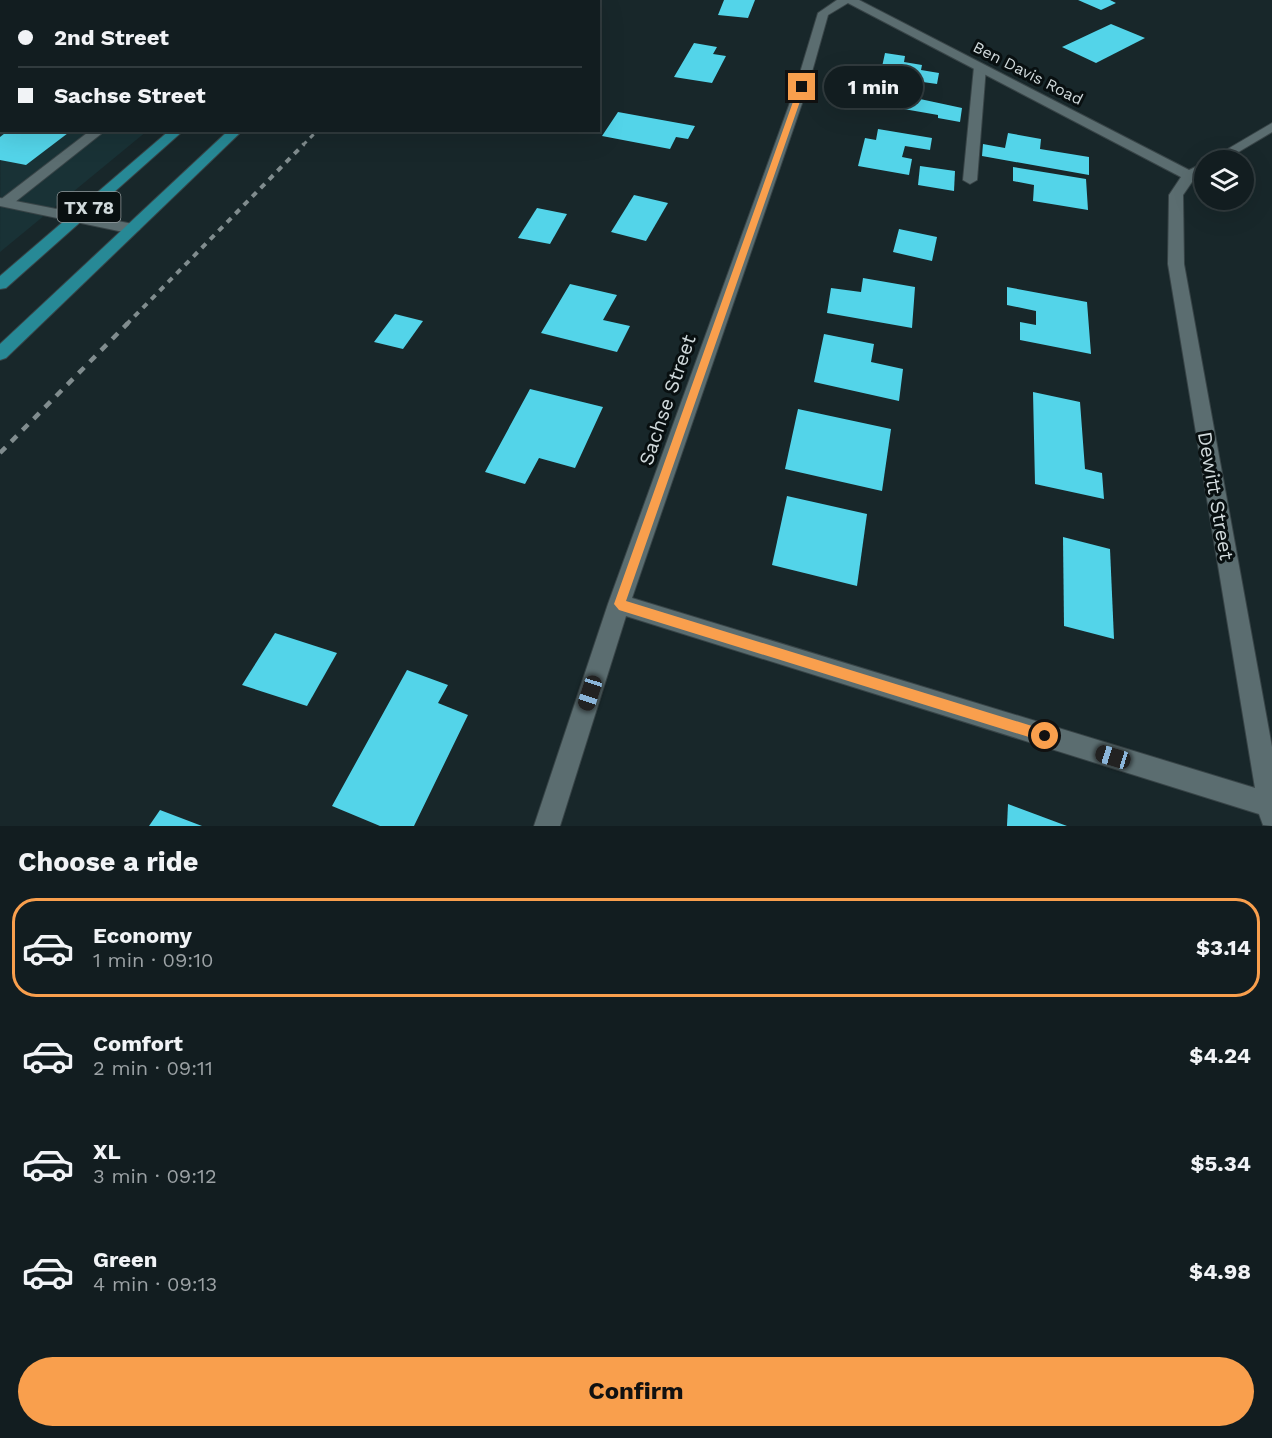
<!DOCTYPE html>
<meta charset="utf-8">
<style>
body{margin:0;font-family:"Work Sans",sans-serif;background:#1b2629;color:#f1f3f6;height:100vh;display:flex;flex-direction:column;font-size:22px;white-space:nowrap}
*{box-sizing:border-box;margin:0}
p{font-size:20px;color:#9ca2a5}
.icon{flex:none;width:33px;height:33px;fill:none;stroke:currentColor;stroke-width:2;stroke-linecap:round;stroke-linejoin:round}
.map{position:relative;height:826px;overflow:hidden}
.side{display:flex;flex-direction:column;background:#121d20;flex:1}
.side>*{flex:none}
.guide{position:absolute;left:0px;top:0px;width:600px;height:132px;box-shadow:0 6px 24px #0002,0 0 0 2px #313b3e;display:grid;align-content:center;height:132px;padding:0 18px;background:#121d20}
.controls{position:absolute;left:1194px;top:150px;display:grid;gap:12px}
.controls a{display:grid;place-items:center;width:60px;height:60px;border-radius:50%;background:#121d20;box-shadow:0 6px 24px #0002,0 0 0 2px #313b3e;font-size:30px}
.end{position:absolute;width:27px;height:27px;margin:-14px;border:8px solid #f99f4d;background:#111;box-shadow:0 0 0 3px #111}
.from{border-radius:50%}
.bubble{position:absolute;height:42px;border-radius:21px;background:#121d20;box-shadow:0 6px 24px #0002,0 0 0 2px #313b3e;font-size:20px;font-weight:700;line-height:42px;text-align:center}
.car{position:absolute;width:18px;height:36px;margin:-18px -9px;border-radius:8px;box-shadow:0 0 4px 2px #0007;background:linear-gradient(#222 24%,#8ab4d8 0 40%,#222 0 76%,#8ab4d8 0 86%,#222 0)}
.guide b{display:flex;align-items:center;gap:21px;height:57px;font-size:22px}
.guide b+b{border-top:2px solid #313b3e}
.guide i{width:15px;height:15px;background:#f1f3f6}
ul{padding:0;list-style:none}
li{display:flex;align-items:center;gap:18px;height:99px;margin:0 12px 9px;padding:0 6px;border:3px solid transparent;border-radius:24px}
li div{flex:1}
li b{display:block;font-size:22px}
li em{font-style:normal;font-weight:700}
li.selected{border-color:#f99f4d}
li>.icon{width:54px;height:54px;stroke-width:1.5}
h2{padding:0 18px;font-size:27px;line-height:72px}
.action{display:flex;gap:12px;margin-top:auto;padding:12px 18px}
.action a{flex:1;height:69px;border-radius:36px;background:#f99f4d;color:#111;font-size:24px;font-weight:700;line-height:69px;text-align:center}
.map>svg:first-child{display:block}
.built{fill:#193236}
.building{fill:#53d4e9}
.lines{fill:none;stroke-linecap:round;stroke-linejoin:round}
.service-casing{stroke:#384447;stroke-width:2}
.minor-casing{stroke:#384447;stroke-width:2}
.primary-casing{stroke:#384447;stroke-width:2}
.service{fill:#5b6d70;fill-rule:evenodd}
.minor{fill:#5b6d70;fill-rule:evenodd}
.primary{fill:#278996;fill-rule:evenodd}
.rail-far2{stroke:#808c8e;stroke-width:3;stroke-dasharray:5 5;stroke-linecap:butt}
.rail-far1{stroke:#808c8e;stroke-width:4;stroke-dasharray:6 6;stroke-linecap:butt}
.rail{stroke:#808c8e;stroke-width:4.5;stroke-dasharray:8 8;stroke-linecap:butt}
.route{fill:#f99f4d}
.labels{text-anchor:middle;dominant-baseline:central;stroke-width:6;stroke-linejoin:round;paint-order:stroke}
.far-street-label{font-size:16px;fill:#d0d9db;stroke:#080f10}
.shield{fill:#080f10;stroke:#949c9e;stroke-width:1.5}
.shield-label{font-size:18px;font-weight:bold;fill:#d0d9db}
.street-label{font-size:20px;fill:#d0d9db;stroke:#080f10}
</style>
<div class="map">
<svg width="1272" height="826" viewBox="0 0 1272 826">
<rect width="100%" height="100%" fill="#18272a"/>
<g class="built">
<polygon points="43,0 306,0 40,2"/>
<polygon points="1,26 2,130 147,131 0,252"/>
</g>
<g class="building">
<polygon points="724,0 755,0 748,18 718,15"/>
<polygon points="1078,0 1110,0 1116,3 1101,10"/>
<polygon points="1111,24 1145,38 1096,63 1062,47"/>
<polygon points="694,43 717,47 713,54 726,56 712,83 674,77"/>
<polygon points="885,53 905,56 904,62 922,65 921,70 939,73 937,84 880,76"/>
<polygon points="882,80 922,87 920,99 962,108 960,122 938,118 938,115 875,104"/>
<polygon points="618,112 695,126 688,139 676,137 670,149 602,136"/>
<polygon points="878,129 932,138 930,150 905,146 902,157 912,159 909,175 858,166 865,138 876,140"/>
<polygon points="9,130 72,130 26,165 0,160 0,137"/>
<polygon points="1008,133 1041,139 1040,149 1089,157 1089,175 982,156 983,144 1005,148"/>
<polygon points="920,166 955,171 954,191 918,185"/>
<polygon points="1013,167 1086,179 1088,210 1033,201 1034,185 1013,181"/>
<polygon points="634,195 668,203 646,241 611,232"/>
<polygon points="537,208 567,214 550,244 518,238"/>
<polygon points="899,229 937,237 932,261 893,252"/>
<polygon points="863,278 915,287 912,328 827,313 831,288 861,292"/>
<polygon points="570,284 617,295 603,320 630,326 617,352 541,333"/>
<polygon points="1007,287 1087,302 1091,354 1020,340 1020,322 1036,325 1036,311 1007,305"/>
<polygon points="395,314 423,321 403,349 374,342"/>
<polygon points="824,334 874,344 871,362 903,369 899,401 814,382"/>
<polygon points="530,389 603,407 575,468 539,458 525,484 485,472"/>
<polygon points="1033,392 1080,402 1085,469 1102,473 1104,499 1035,484"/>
<polygon points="798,409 891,429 882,491 785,469"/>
<polygon points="787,496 867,514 857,586 772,565"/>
<polygon points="1063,537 1110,549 1114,639 1064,626"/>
<polygon points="275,633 337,653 307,706 242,685"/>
<polygon points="407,670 448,685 438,703 468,715 414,826 380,826 332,806"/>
<polygon points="1008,804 1067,826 1007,826"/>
<polygon points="160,810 202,826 149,826"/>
</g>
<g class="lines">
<defs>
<g id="service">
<polygon points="89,0 100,0 88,2"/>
<polygon points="263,0 274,0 262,2"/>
<polygon points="980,63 986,67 977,180 970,184 963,180 974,67"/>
<polygon points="91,130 106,130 10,206 0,206 0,200"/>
</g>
<g id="minor">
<path d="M837,0h22l330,170 15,-7v9l-10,7 -11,16 1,69 88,483v79l-9,-1 -4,-11 -633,-198 -66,210h-26l74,-222 188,-518 22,-73zM848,3l333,174 -12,18 -1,69 87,524 -623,-190 176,-512 20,-71z"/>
<polygon points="1272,123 1272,132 1225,160 1209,160"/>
<polygon points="0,198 133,224 140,229 133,234 0,206"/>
</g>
<g id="primary">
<polygon points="322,0 333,0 321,2"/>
<polygon points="369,0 379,0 368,2"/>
<polygon points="170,130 184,130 6,288 0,289 0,276"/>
<polygon points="229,130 243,130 6,358 0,360 0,344"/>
</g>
</defs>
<use href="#service" class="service-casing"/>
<use href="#minor" class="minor-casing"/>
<use href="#primary" class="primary-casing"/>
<use href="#service" class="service"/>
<use href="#minor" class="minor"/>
<use href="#primary" class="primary"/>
<g class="rail-far2">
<polyline points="444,2 446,0"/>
<polyline points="303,145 318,130"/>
</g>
<polyline class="rail-far1" points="126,325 304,144"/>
<polyline class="rail" points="0,453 128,323"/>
</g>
<polygon class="route" points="799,85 805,87 626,601 1045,730 1050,731 1052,736 1050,741 1045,742 619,610 614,604"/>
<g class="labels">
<g class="far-street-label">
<text transform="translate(1028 73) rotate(27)">Ben Davis Road</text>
</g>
<rect class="shield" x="57.5" y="192" width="63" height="30" rx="4.5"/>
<g class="shield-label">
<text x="89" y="207">TX 78</text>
</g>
<g class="street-label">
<text transform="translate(667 400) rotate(-71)">Sachse Street</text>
<text transform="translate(1216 496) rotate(80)">Dewitt Street</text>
</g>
</g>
</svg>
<div class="controls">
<a><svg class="icon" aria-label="layers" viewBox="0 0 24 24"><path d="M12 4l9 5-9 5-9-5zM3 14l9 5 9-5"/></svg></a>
</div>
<i class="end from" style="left:1045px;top:736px"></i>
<i class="end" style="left:802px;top:87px"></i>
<div class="bubble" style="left:824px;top:66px;width:99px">1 min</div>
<i class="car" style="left:590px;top:693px;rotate:198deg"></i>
<i class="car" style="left:1113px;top:757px;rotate:287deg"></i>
<div class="guide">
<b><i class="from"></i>2nd Street</b>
<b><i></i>Sachse Street</b>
</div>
</div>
<section class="side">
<h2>Choose a ride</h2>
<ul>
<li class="selected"><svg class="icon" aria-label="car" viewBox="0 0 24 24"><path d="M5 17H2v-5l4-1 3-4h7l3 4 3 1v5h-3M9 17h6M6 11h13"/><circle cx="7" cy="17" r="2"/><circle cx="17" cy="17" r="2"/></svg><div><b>Economy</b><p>1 min · 09:10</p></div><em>$3.14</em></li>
<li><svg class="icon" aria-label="car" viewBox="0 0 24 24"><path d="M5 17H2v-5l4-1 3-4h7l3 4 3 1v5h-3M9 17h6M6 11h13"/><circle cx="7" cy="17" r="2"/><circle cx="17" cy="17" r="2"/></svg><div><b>Comfort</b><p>2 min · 09:11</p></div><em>$4.24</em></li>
<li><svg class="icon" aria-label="car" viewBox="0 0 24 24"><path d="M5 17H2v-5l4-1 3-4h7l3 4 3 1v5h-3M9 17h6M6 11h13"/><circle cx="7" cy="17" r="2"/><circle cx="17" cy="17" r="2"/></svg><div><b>XL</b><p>3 min · 09:12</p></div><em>$5.34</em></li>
<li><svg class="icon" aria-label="car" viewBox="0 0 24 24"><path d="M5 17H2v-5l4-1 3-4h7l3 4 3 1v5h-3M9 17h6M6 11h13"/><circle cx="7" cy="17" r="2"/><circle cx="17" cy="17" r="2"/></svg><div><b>Green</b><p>4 min · 09:13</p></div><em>$4.98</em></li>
</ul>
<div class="action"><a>Confirm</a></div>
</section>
